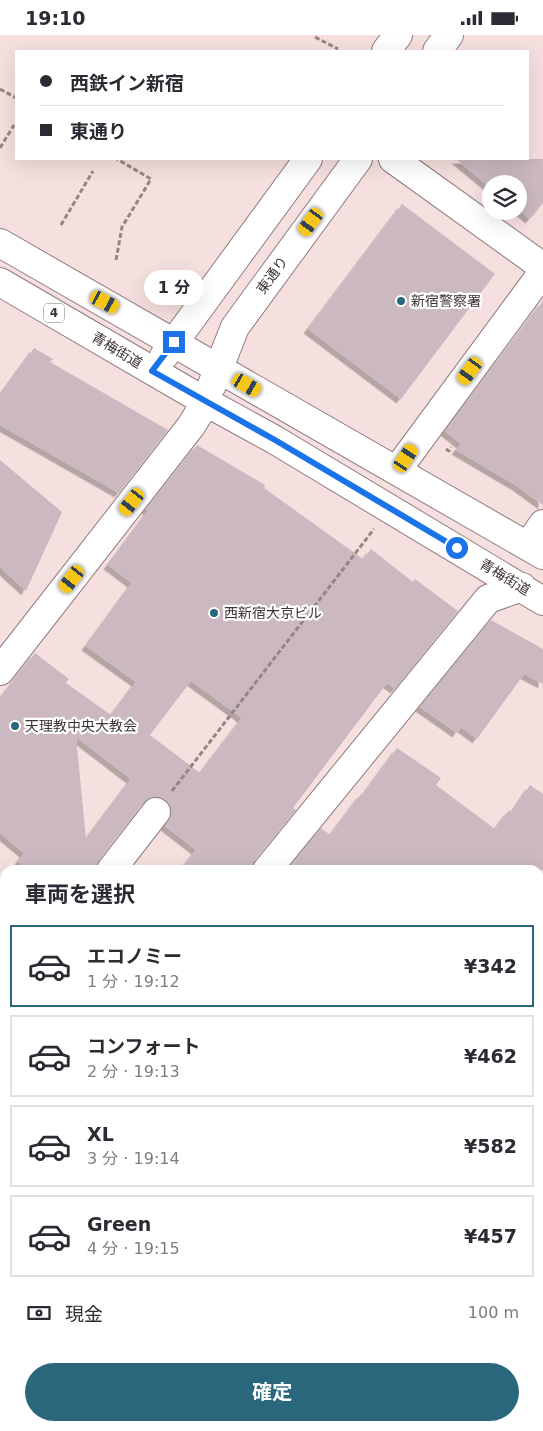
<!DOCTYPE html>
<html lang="ja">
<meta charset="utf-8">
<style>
body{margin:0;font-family:"DejaVu Sans","Noto Sans JP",sans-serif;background:#f2f2f3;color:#2b2b33;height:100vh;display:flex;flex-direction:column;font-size:19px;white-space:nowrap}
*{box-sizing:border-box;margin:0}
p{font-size:16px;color:#7c7c81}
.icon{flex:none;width:28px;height:28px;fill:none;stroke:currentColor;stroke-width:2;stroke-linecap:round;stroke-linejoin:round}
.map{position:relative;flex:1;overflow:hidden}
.side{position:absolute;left:0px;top:830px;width:544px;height:566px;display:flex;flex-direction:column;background:#fff;border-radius:15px 15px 0 0;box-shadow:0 5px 20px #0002}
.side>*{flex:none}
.hud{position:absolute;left:15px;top:15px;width:514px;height:110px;border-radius:0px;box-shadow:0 5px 20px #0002;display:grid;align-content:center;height:110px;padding:0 25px;background:#fff}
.controls{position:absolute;left:482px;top:140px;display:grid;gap:10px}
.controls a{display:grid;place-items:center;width:45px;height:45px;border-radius:50%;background:#fff;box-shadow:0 5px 20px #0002;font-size:25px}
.end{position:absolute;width:22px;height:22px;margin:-11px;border:6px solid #1a73e8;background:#fff;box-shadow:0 0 0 2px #fff}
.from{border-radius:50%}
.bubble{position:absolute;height:35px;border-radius:18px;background:#fff;box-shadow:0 5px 20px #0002;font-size:16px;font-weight:700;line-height:35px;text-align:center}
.car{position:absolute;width:15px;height:30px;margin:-15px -8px;border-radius:6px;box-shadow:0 0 4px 1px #0007;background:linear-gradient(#f5c518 24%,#345 0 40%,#f5c518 0 76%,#345 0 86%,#f5c518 0)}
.hud b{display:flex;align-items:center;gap:18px;height:48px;font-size:19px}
.hud b+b{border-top:1px solid #e1e1e2}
.hud i{width:12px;height:12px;background:#2b2b33}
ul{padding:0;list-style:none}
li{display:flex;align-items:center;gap:15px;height:82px;margin:0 10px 8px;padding:0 15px;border:2px solid #e1e1e2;border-radius:0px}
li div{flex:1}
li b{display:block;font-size:19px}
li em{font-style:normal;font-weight:700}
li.selected{border-color:#28677c}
li>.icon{width:45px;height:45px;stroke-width:1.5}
h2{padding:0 25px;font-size:22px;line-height:60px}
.pay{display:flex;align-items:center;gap:12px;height:55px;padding:0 25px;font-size:19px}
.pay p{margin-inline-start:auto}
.button{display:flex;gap:10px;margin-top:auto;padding:10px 25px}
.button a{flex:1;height:58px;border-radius:30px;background:#28677c;color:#fff;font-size:20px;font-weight:700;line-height:58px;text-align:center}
.status{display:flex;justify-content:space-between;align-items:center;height:35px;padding:0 25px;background:#fff;direction:ltr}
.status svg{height:14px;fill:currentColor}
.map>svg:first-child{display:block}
.building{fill:#cbb8c1;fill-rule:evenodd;filter:url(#shadow)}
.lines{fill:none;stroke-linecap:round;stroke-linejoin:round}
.minor-casing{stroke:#907c7b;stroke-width:30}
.major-casing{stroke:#907c7b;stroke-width:30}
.path{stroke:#958685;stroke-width:3;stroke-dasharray:5 2.5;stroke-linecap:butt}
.minor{stroke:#fff;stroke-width:28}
.major{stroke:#fff;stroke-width:28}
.route{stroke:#1a73e8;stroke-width:6}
.poi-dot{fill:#28677c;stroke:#fff;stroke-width:2}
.labels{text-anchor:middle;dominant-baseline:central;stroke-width:4.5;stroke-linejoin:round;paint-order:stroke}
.shield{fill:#fff;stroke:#777271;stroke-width:1}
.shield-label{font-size:12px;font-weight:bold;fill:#3d3534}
.street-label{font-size:14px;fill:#3d3534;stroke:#fff}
.poi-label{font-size:14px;fill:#3d3534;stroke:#fff;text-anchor:start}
</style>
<div class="status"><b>19:10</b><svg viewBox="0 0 49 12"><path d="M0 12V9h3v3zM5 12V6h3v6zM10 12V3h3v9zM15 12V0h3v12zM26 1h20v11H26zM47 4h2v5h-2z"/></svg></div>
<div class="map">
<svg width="543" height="1396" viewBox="0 0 543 1396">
<defs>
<filter id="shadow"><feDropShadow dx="-4.5" dy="4.5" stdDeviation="0" flood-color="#0004"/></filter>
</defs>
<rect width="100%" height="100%" fill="#f6e0df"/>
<g class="building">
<polygon points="456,124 543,124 543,168 530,184 519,175 519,149 491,149 491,153"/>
<polygon points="402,169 495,239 401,364 308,294"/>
<polygon points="543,266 543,470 517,451 456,415 461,409 445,396"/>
<polygon points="34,313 53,324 50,327 168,395 119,458 0,390 0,360"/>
<path d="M197,410l68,40 -1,3 99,71 8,-10 42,33 2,-3 43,32 -63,78 -8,-6 -94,125 3,2 -41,50 -3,10h-72l16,-20 -31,-24 6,-11v-8l-5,-7 -8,-3 -8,1 -6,4 -45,58 -3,10h-66l-12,-8 6,-9 -24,-20v-135l35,-45 34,26 -3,4 45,32 25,-33 -50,-36 46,-63 -24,-18 40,-54 -2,-2zM191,646l51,37 -42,55 -50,-38zM76,702l55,42 -45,60z"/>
<polygon points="0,425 62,477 26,556 0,532"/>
<polygon points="491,585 543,614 543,649 524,639 477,704 461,692 457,698 420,672"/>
<polygon points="397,713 441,743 436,750 495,794 509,775 512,777 530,750 543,759 543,835 301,835 292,829 321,793 330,800 361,759 363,760"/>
</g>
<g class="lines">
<defs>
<g id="minor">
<polyline points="393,124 543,232"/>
<polyline points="397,435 543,237"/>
<polyline points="528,511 543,489"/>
<polyline points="0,636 191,391 206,367"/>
<polyline points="111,835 156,777"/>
<polyline points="267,835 488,564 522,552"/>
<polyline points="0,860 5,864"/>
<polyline points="539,868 543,862"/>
<polyline points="539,1062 543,1065"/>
<polyline points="539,1170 543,1164"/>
<polyline points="0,1182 5,1175"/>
<polyline points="539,1387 543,1382"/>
<polyline points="161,1396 164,1391"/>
<polyline points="369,1396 372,1391"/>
</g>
<g id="major">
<polyline points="386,16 398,0"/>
<polyline points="437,16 449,0"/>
<polyline points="0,208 543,520"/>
<polyline points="0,247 206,367 275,405 543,566"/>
<polyline points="164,321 308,124"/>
<polyline points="212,350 235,292 358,124"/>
</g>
</defs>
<use href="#minor" class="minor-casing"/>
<use href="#major" class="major-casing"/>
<g class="path">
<polyline points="315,2 338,14"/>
<polyline points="0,54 16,63"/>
<polyline points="0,113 14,90"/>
<polyline points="61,190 93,136"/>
<polyline points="116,225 122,192 151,144 117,124"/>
<polyline points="446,414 449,416 451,412"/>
<polyline points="172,756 374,494"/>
</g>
<use href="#minor" class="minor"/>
<use href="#major" class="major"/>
</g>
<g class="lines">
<polyline class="route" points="174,307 152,336 275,405 457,513"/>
</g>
<g class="poi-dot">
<circle cx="401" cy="266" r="5"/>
<circle cx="214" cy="578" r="5"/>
<circle cx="15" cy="691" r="5"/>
</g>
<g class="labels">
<rect class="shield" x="44" y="268.5" width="20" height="19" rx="4"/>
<g class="shield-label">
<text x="54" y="278">4</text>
</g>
<g class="street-label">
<text transform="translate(272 240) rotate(-54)">東通り</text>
<text transform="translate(117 315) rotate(31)">青梅街道</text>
<text transform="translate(505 542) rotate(31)">青梅街道</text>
</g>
<g class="poi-label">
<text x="411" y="266">新宿警察署</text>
<text x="224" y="578">西新宿大京ビル</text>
<text x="25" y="691">天理教中央大教会</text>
</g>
</g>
</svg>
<div class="controls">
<a><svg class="icon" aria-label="layers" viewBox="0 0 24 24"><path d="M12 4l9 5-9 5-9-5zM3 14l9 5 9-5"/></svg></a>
</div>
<i class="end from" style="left:457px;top:513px"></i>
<i class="end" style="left:174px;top:307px"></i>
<div class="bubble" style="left:144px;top:235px;width:60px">1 分</div>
<i class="car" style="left:311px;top:187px;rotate:216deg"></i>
<i class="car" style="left:105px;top:267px;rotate:118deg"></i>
<i class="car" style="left:470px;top:336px;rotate:216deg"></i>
<i class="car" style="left:247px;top:350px;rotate:120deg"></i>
<i class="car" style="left:406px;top:423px;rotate:34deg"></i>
<i class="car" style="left:132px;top:467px;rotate:218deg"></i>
<i class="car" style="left:72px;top:544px;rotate:218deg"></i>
<div class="hud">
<b><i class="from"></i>西鉄イン新宿</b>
<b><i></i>東通り</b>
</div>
<section class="side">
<h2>車両を選択</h2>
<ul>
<li class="selected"><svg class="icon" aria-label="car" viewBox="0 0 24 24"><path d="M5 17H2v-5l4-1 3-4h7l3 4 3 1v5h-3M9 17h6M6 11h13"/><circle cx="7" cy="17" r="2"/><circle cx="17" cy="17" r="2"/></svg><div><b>エコノミー</b><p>1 分 · 19:12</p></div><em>¥342</em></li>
<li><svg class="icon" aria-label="car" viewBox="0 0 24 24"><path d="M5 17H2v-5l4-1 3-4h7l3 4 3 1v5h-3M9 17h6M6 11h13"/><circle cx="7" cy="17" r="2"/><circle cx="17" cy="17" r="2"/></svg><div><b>コンフォート</b><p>2 分 · 19:13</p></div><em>¥462</em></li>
<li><svg class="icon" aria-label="car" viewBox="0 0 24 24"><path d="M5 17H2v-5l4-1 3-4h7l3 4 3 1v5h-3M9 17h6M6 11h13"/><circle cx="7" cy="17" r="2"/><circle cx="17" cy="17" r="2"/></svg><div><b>XL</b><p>3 分 · 19:14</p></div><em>¥582</em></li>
<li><svg class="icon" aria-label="car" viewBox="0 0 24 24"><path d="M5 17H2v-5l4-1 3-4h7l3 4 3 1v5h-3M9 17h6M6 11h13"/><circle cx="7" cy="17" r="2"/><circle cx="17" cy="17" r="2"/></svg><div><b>Green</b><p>4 分 · 19:15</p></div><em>¥457</em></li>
</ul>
<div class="pay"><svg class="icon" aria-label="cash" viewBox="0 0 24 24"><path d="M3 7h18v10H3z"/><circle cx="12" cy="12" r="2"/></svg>現金<p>100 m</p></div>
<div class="button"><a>確定</a></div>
</section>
</div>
